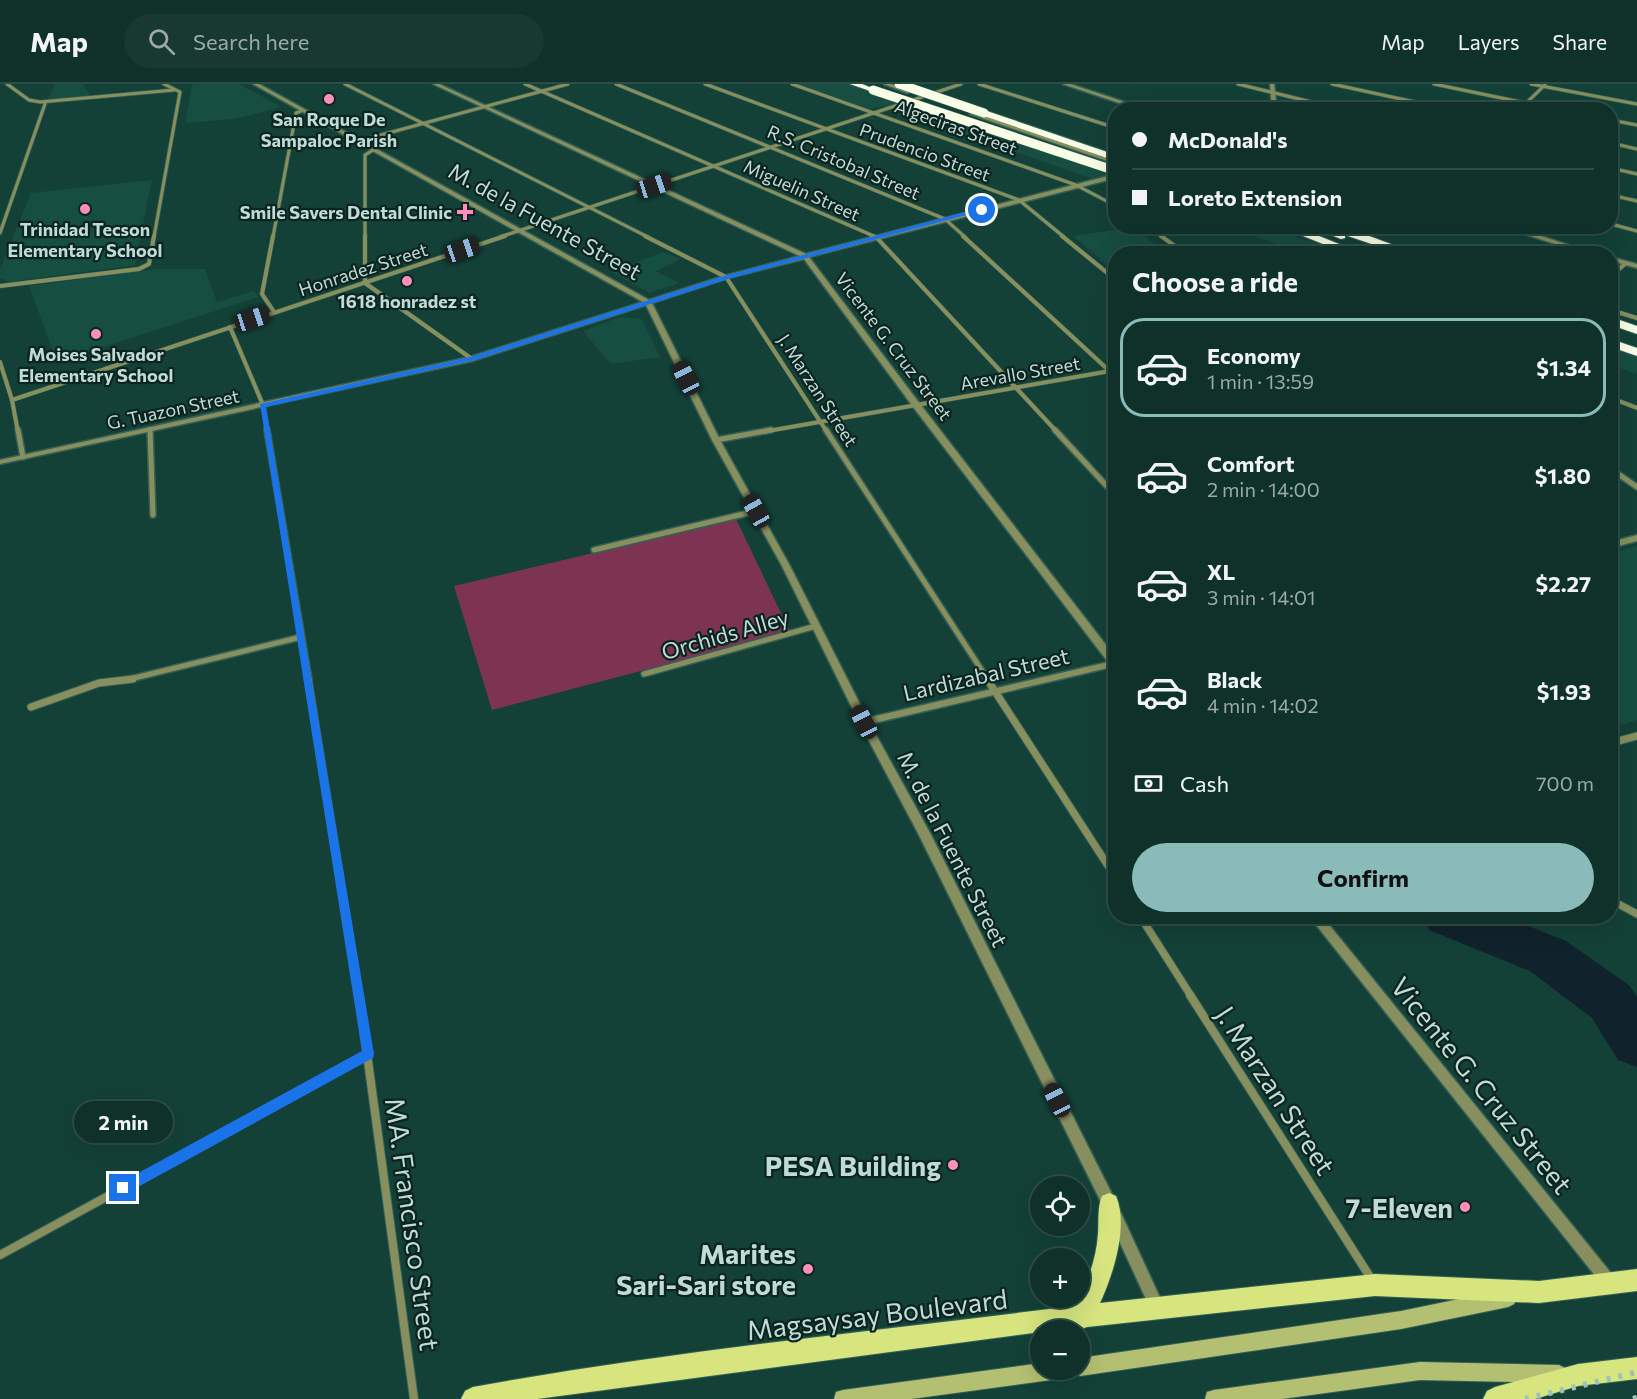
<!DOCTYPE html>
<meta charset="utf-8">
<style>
body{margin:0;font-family:Commissioner,sans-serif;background:#173931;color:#f1f3f6;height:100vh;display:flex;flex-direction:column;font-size:22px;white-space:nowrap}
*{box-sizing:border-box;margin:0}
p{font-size:20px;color:#9ba9a8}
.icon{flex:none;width:33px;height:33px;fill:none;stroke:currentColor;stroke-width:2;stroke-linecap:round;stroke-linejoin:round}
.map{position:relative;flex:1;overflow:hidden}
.side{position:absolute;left:1108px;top:162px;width:510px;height:678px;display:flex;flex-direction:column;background:#0e3129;border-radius:24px;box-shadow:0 6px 24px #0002,0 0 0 2px #2e4c46}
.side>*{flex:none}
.top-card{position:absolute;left:1108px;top:18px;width:510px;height:132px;border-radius:24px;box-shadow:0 6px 24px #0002,0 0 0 2px #2e4c46;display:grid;align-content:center;height:132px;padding:0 24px;background:#0e3129}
.buttons{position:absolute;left:1030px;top:1092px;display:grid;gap:12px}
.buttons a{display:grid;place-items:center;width:60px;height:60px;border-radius:50%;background:#0e3129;box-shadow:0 6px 24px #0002,0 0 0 2px #2e4c46;font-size:30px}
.end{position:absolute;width:27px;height:27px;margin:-14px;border:8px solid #1a73e8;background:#fff;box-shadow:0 0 0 3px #fff}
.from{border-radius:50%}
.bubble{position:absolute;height:42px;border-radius:21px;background:#0e3129;box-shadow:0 6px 24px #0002,0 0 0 2px #2e4c46;font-size:20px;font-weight:700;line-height:42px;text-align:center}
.car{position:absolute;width:18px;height:36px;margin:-18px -9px;border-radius:8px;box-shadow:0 0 4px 2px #0007;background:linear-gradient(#222 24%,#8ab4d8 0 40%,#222 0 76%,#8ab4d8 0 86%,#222 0)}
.top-card b{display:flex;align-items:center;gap:21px;height:57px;font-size:22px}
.top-card b+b{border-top:2px solid #2e4c46}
.top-card i{width:15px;height:15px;background:#f1f3f6}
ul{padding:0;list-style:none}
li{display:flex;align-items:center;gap:18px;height:99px;margin:0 12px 9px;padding:0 12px;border:3px solid transparent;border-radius:24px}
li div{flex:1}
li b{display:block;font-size:22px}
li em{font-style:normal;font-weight:700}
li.current{border-color:#8bbbb9}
li>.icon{width:54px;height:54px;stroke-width:1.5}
h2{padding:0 24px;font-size:27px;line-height:72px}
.pay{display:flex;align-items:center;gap:15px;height:66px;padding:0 24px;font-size:22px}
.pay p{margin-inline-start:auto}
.cta{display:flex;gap:12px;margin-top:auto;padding:12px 24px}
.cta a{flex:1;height:69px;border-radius:36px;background:#8bbbb9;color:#111;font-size:24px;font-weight:700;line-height:69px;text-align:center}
header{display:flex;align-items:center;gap:36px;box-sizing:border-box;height:84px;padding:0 30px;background:#0e3129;border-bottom:2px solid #2e4c46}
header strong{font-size:28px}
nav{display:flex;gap:33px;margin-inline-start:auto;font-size:21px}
.search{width:420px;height:54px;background:#173931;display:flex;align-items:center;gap:15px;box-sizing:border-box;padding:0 21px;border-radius:33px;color:#9ba9a8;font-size:22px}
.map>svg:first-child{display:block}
.built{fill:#164e42}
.green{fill:#7d3453}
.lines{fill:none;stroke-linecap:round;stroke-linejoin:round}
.river{fill:#10222c;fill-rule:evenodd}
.minor-far4-casing{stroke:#356056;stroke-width:4.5}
.minor-far3-casing{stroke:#356056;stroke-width:5}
.minor-far2-casing{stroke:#356056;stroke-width:8}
.minor-far1-casing{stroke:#356056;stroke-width:9}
.minor-casing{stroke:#356056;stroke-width:10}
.tertiary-casing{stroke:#356056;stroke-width:3}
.secondary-casing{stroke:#356056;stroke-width:2}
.primary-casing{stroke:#356056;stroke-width:2}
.motorway-casing{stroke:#356056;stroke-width:2}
.minor-far4{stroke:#878f5f;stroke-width:3}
.minor-far3{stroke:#878f5f;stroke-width:4}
.minor-far2{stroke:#878f5f;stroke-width:5}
.minor-far1{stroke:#878f5f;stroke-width:7}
.minor{stroke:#878f5f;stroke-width:8}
.tertiary{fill:#878f5f;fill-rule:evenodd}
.secondary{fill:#b4c071;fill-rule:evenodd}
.primary{fill:#d6e57e;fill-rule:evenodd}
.motorway{fill:#f9fee7;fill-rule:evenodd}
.rail{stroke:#a1c1b8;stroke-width:6;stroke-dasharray:4 8;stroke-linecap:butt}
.motorway-bridge-casing{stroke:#356056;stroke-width:10;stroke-linecap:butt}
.motorway-bridge{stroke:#f9fee7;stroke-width:9}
.route{fill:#1a73e8}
.poi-dot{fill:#ff8eba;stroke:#0c241f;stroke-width:2}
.labels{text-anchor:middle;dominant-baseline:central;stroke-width:4.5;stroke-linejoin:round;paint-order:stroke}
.far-poi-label{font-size:18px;font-weight:bold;fill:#bfdcd4;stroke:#0c241f}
.far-street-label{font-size:18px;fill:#bfdcd4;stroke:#0c241f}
.street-label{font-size:22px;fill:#bfdcd4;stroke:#0c241f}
.near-street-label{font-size:27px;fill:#bfdcd4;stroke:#0c241f}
.near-poi-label{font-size:27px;font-weight:bold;fill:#bfdcd4;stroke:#0c241f;text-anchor:end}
</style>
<header>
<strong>Map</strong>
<div class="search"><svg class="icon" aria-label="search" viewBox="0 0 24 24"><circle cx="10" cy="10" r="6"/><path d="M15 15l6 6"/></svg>Search here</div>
<nav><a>Map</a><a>Layers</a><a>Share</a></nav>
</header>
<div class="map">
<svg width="1637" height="1315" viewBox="0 0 1637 1315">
<rect width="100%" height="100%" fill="#134137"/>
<g class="built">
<polygon points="55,0 83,0 91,12 47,17"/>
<polygon points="199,0 239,0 282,23 234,35 185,39 192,1"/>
<polygon points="799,0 854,0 1116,90 1116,103 883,22 870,25"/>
<polygon points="152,96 135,181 9,198 0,194 0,185 31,109"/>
<polygon points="1133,143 1166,169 1116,170 1116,178 1105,179 1073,152"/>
<polygon points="1227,143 1267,143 1345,169 1303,169"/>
<polygon points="663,168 681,175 656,187 679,199 650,209 611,188"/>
<polygon points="155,185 205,185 217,218 254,207 258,213 57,278 29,202"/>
<polygon points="619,233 642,235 660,273 611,280 583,247"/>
<polygon points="1611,257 1637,265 1637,290 1611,281"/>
<polygon points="1637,462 1637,636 1611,644 1611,469"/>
</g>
<polygon class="green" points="736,435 790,548 492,626 454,502"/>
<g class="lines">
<g class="river">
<polygon points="1558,156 1567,159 1571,164 1567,170 1537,170 1549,159"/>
<polygon points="1422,832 1503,832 1566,857 1630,902 1637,913 1637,983 1618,976 1592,934 1530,887 1429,846"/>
</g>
<defs>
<g id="minor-far4">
<polyline points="7,0 29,16 40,18 174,6"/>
<polyline points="345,0 648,153"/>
<polyline points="525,0 876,153"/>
<polyline points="616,0 945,135 965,153"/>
<polyline points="705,0 1019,116 1064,153"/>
<polyline points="792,0 1076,101 1116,122"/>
<polyline points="979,0 1116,44"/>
<polyline points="1238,0 1344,26"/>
<polyline points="1332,0 1452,26"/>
<polyline points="1434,0 1559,26"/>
<polyline points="1531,0 1637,20"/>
<polyline points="1519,26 1545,1"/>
<polyline points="1611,36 1637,41"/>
<polyline points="359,57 568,0"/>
<polyline points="1611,59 1637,65"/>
<polyline points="1611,84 1637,90"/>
<polyline points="1611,111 1637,117"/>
<polyline points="1611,140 1637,147"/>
<polyline points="1147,142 1163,153"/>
<polyline points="0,149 45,20"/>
<polyline points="154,153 180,8 164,0"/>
<polyline points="273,153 296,29 301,27"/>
<polyline points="365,153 365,71 373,66"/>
<polyline points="500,153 961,0"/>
</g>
<g id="minor-far3">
<polyline points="273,152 262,210 274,228"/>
<polyline points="365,152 365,199 472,275"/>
<polyline points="645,152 726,193 827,348"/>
<polyline points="872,152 877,154 1057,348"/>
<polyline points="963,152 1116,293"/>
<polyline points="1062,152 1116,196"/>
<polyline points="1161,152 1186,170"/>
<polyline points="1611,192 1626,179"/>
<polyline points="0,202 139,185 149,180 154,152"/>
<polyline points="1611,226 1637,234"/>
<polyline points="230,243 263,321 268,348"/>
<polyline points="0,278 12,316 18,348"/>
<polyline points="1611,314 1637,324"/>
<polyline points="12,316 505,152"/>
<polyline points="150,345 150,348"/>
<polyline points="762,348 1116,286"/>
</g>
<g id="minor-far2">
<polyline points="18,346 23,373"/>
<polyline points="150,346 153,431"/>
<polyline points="267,346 309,596"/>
<polyline points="826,346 988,596"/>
<polyline points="1055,346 1116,412"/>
<polyline points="716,356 771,346"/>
<polyline points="1611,385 1637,403"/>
<polyline points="594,466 756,427"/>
<polyline points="644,590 816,542"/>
<polyline points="126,596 301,553"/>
</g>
<g id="minor-far1">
<polyline points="308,595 359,912"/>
<polyline points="987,595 1116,794"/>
<polyline points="31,623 99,599 133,595"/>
<polyline points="1611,659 1637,652"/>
<polyline points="1611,816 1637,830"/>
<polyline points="1140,832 1191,912"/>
</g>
<g id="minor">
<polyline points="359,911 414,1315"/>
<polyline points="1190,911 1372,1196"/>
<polyline points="0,1171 368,970"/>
</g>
<g id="tertiary">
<path d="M253,0h6l390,216 75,-24 76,-20 -367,-172h6l367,170 310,-80v4l-307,79 111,147 196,254v10l-4,-1 -242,57 60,109 184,365 48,104 3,5 -3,5 -5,3 -5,-3 -48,-104 -186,-375 -59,-111 -77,-156 -70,-126 -66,-135 -174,56 -472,103v-4l470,-103 173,-55zM804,175l110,149 194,254 -241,56 -77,-152 -70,-126 -68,-137 76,-25z"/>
<polygon points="884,0 891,0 911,8 907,9"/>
<polygon points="1063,0 1070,0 1149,26 1140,26"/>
<polygon points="1270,0 1274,0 1277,26 1272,26"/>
<polygon points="972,27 1116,76 1116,80 970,30"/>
<polygon points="1499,142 1510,142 1597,170 1586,170"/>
<polygon points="1611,173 1637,180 1637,184 1611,177"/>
<polygon points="1637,451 1637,457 1611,464 1611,458"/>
<polygon points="1309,832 1322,832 1615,1194 1618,1199 1615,1204 1610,1207 1605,1204"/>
</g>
<g id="secondary">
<polygon points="1508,1205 1514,1208 1517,1214 1514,1220 1508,1223 1401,1245 1080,1292 1074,1289 1072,1286 1080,1286 1080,1274 1401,1227"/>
<polygon points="1420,1278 1559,1281 1565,1284 1568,1290 1565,1296 1559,1299 1420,1296 1282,1315 1205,1315 1207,1308 1214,1306"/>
<polygon points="1041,1279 1041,1286 1067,1286 1064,1292 1058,1295 911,1315 834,1315 836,1308 843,1306"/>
</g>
<g id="primary">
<path d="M1109,1109l7,3c13,30 -3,79 -16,107l275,-29 164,7 98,-12v22l-98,12 -164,-7 -288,31 -8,3 -4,-2 -34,2v2l-504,67h-76l4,-8 8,-4c199,-36 401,-56 601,-81 13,-22 22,-45 24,-72 1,-13 -1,-26 4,-38z"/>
<polygon points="1637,1273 1637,1295 1578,1302 1535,1315 1483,1315 1487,1307 1495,1303 1578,1280"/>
</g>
<g id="motorway">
<polygon points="850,0 862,0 877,6 873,8"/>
<polygon points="981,27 987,27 1116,71 1116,77 981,31"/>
<polygon points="1278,142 1294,142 1364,170 1348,170"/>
<polygon points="1308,142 1342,142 1418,170 1401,170 1345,151 1345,154 1341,155"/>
<polygon points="1611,233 1637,242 1637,250 1611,241"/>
<polygon points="1611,255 1637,264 1637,272 1611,263"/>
</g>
</defs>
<use href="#minor-far4" class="minor-far4-casing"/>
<use href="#minor-far3" class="minor-far3-casing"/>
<use href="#minor-far2" class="minor-far2-casing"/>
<use href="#minor-far1" class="minor-far1-casing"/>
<use href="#minor" class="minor-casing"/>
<use href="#tertiary" class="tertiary-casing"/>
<use href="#secondary" class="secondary-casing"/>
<use href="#primary" class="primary-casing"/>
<use href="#motorway" class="motorway-casing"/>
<use href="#minor-far4" class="minor-far4"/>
<use href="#minor-far3" class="minor-far3"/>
<use href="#minor-far2" class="minor-far2"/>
<use href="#minor-far1" class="minor-far1"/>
<use href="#minor" class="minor"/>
<use href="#tertiary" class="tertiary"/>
<use href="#secondary" class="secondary"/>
<use href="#primary" class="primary"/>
<use href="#motorway" class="motorway"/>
<g class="rail">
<polyline points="1525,1315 1637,1288"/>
<polyline points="1633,1315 1637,1314"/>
</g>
<defs>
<g id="motorway-bridge">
<polyline points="899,0 984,29"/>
<polyline points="873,6 1116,87"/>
</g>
</defs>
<use href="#motorway-bridge" class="motorway-bridge-casing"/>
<use href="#motorway-bridge" class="motorway-bridge"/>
</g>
<polygon class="route" points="980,124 985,126 728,195 475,276 266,323 374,970 373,974 127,1109 123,1111 118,1109 116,1104 118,1100 362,967 260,320 470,273 724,192"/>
<g class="poi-dot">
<circle cx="329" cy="15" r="6"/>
<circle cx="85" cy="125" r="6"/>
<path d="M462 119h6v6h6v6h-6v6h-6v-6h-6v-6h6z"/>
<circle cx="407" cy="197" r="6"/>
<circle cx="96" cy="250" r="6"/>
<circle cx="953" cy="1081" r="6"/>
<circle cx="1465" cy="1123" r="6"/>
<circle cx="808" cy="1185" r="6"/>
</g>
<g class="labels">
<g class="far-poi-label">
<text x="329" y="35">San Roque De<tspan x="329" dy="21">Sampaloc Parish</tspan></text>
<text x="452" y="128" text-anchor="end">Smile Savers Dental Clinic</text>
<text x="85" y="145">Trinidad Tecson<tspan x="85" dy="21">Elementary School</tspan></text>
<text x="407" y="217">1618 honradez st</text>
<text x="96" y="270">Moises Salvador<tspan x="96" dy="21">Elementary School</tspan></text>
</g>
<g class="far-street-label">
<text transform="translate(956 43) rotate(20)">Algeciras Street</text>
<text transform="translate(925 68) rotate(20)">Prudencio Street</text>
<text transform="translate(844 78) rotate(23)">R.S. Cristobal Street</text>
<text transform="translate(802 106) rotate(24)">Miguelin Street</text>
<text transform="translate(363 185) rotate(-18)">Honradez Street</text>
<text transform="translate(894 262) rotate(53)">Vicente G. Cruz Street</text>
<text transform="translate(1020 289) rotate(-10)">Arevallo Street</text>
<text transform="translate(818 306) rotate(57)">J. Marzan Street</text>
<text transform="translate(173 325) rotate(-12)">G. Tuazon Street</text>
</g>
<g class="street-label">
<text transform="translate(545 137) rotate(29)">M. de la Fuente Street</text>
<text transform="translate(725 550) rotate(-16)">Orchids Alley</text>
<text transform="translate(986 590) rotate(-13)">Lardizabal Street</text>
<text transform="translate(953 765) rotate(63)">M. de la Fuente Street</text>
</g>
<g class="near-street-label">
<text transform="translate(1482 1001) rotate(51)">Vicente G. Cruz Street</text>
<text transform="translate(1276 1006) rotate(57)">J. Marzan Street</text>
<text transform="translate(413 1140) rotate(82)">MA. Francisco Street</text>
<text transform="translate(877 1230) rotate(-7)">Magsaysay Boulevard</text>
</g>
<g class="near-poi-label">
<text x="941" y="1081">PESA Building</text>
<text x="1453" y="1123">7-Eleven</text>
<text x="796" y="1169">Marites<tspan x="796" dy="31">Sari-Sari store</tspan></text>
</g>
</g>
</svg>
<div class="buttons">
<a><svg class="icon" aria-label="locate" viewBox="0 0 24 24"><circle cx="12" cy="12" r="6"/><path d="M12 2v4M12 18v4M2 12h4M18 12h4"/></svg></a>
<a>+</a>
<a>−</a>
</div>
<i class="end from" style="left:982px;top:126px"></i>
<i class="end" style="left:123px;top:1104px"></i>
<div class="bubble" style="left:74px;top:1017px;width:99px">2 min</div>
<i class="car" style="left:654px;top:102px;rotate:72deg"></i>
<i class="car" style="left:462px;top:166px;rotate:71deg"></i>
<i class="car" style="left:252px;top:235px;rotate:72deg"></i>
<i class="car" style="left:686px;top:294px;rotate:333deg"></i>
<i class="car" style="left:756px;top:427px;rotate:331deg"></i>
<i class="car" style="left:864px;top:638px;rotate:333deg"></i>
<i class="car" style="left:1057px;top:1016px;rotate:333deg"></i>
<div class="top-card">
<b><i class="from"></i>McDonald's</b>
<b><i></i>Loreto Extension</b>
</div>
<section class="side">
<h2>Choose a ride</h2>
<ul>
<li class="current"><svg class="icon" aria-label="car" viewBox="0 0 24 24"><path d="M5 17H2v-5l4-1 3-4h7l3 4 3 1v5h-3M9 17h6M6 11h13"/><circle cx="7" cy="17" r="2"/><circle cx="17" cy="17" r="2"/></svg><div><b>Economy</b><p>1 min · 13:59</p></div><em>$1.34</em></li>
<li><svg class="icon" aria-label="car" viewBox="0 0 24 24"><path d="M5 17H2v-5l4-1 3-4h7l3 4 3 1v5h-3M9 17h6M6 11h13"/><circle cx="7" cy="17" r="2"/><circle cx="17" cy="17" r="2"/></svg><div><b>Comfort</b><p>2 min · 14:00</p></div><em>$1.80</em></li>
<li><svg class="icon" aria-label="car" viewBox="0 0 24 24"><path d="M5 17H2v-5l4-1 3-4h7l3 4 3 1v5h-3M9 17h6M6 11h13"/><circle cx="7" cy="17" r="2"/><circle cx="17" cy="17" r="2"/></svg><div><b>XL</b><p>3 min · 14:01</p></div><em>$2.27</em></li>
<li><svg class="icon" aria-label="car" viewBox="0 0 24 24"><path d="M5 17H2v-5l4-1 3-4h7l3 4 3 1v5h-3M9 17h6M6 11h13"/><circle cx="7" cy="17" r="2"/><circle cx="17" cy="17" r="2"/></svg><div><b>Black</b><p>4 min · 14:02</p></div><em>$1.93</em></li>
</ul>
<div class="pay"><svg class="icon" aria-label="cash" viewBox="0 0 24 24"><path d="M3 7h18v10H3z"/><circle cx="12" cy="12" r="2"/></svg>Cash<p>700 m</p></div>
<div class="cta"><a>Confirm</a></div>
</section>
</div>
